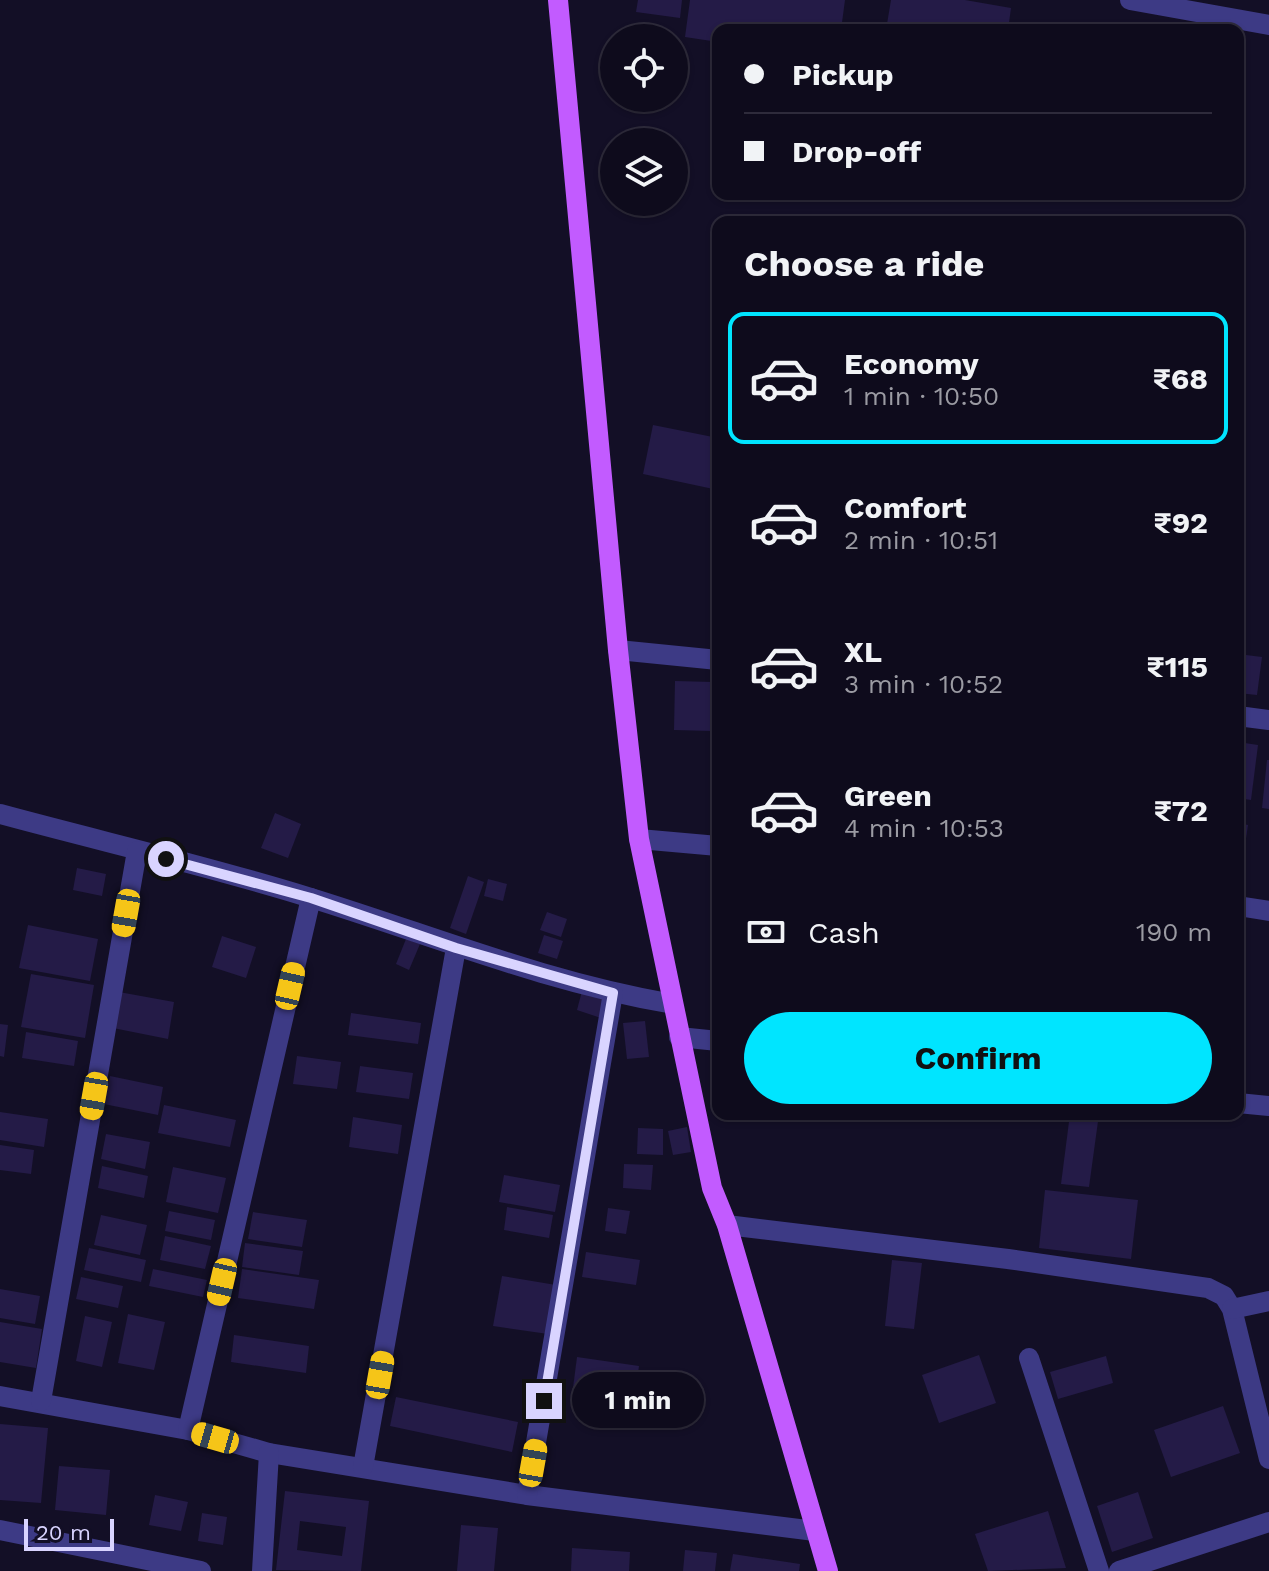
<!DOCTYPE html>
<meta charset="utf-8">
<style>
body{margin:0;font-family:"Work Sans",sans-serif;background:#1c1929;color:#f1f3f6;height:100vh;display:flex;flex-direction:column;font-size:30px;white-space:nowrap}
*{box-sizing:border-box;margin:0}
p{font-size:26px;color:#9b9ba3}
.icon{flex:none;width:44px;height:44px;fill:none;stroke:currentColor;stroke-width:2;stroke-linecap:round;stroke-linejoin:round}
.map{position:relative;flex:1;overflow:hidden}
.panel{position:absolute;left:712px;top:216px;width:532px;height:904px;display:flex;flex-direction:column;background:#0e0b1c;border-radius:16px;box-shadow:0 2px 6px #0004,0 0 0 2px #2e2b3b}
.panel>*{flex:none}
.top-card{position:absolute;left:712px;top:24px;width:532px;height:176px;border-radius:16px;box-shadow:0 2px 6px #0004,0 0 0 2px #2e2b3b;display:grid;align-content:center;height:176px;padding:0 32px;background:#0e0b1c}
.fabs{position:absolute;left:600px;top:24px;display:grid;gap:16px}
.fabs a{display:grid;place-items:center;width:88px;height:88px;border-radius:50%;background:#0e0b1c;box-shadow:0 2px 6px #0004,0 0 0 2px #2e2b3b;font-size:40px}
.scale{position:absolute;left:24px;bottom:20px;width:90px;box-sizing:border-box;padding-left:8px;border:4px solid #d9d4ff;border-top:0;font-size:22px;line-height:28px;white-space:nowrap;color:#d9d4ff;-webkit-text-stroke:6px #130f26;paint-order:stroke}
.end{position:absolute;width:36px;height:36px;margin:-18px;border:10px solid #d9d4ff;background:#111;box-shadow:0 0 0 4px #111}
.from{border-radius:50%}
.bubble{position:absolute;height:56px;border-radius:28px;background:#0e0b1c;box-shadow:0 2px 6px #0004,0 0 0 2px #2e2b3b;font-size:26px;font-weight:700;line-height:56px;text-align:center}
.car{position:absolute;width:24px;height:48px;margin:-24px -12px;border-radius:10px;box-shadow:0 0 6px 2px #0007;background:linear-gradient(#f5c518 24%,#345 0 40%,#f5c518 0 76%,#345 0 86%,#f5c518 0)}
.top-card b{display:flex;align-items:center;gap:28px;height:76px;font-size:30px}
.top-card b+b{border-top:2px solid #2e2b3b}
.top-card i{width:20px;height:20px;background:#f1f3f6}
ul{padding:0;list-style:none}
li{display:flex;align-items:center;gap:24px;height:132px;margin:0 16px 12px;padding:0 16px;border:4px solid transparent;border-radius:16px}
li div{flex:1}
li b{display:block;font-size:30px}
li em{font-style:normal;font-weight:700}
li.current{border-color:#00e5ff}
li>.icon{width:72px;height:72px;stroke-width:1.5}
h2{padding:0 32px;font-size:36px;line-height:96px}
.pay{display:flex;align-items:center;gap:20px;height:88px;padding:0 32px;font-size:30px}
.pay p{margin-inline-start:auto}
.primary-button{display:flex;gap:16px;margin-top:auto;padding:16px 32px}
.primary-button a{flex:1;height:92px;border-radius:48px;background:#00e5ff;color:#111;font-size:32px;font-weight:700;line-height:92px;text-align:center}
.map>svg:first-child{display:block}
.building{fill:#241b47;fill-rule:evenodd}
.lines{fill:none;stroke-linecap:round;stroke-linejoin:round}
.minor{stroke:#3d3a85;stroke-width:20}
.major{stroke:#c25bff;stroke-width:20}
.route{stroke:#d9d4ff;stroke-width:10}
</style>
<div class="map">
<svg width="1269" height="1571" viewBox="0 0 1269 1571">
<rect width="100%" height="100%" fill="#130f26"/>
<g class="building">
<polygon points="638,0 682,0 680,18 636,12"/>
<polygon points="690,0 845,0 841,30 718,30 718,42 685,37"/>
<polygon points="891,0 965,0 1011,8 1008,30 886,30"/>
<polygon points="653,425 718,438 718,490 643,474"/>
<polygon points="1238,654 1262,657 1257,695 1238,693"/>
<polygon points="675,681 713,682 712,731 674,730"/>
<polygon points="1238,742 1258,745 1251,800 1238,798"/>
<polygon points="1267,760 1269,760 1269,809 1262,808"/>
<polygon points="275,813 301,824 288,858 261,848"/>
<polygon points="1238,823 1248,825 1241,872 1238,871"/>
<polygon points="77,868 106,874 102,896 73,890"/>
<polygon points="468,876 484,882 466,934 450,928"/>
<polygon points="488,879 507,884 503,901 484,896"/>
<polygon points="547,912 567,919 561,937 540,930"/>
<polygon points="28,925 98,939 90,981 19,968"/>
<polygon points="544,935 563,941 557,959 538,953"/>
<polygon points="222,936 256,947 246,978 212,967"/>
<polygon points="406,939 420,944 409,970 396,964"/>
<polygon points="31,974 94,985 85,1038 21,1027"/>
<polygon points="582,991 608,998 601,1018 577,1010"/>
<polygon points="119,992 174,1002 168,1039 113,1028"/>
<polygon points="351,1013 421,1023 418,1044 348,1035"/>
<polygon points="645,1021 649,1057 627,1059 623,1023"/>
<polygon points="0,1024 8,1025 4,1057 0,1056"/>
<polygon points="26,1032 78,1041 74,1066 22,1058"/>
<polygon points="297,1056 341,1062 337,1089 293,1084"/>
<polygon points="360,1066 413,1073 409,1099 356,1092"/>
<polygon points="110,1076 163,1087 158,1115 104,1104"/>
<polygon points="164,1105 236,1120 230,1147 158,1133"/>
<polygon points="0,1112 48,1119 44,1147 0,1140"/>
<polygon points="1070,1114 1099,1114 1089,1187 1061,1184"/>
<polygon points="353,1117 402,1125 398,1154 349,1147"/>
<polygon points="687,1127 691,1152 673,1155 668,1131"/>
<polygon points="638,1128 663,1129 663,1155 637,1154"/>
<polygon points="106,1134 150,1142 145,1169 101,1159"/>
<polygon points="0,1145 34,1150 31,1174 0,1170"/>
<polygon points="624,1164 653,1165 651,1190 623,1188"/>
<polygon points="102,1166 148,1176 144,1198 98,1188"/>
<polygon points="173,1167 226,1178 218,1213 166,1202"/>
<polygon points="504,1175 560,1185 555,1212 499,1202"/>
<polygon points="1045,1190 1138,1200 1131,1259 1039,1248"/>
<polygon points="507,1207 553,1215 549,1238 504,1230"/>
<polygon points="608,1208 630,1211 626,1234 605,1231"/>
<polygon points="169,1211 215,1220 211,1240 165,1231"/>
<polygon points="253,1212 307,1220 302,1247 248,1239"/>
<polygon points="101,1215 147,1225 140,1255 94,1245"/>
<polygon points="165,1236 211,1246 205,1269 160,1260"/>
<polygon points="245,1243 303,1251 299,1275 242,1267"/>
<polygon points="89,1248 146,1260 141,1282 84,1270"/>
<polygon points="586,1252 640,1260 636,1285 582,1277"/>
<polygon points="892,1260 922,1263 914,1329 885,1326"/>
<polygon points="153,1269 207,1280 203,1297 149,1286"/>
<polygon points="242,1269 319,1280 314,1309 238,1298"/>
<polygon points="502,1276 556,1285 548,1334 493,1326"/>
<polygon points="81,1277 123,1286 118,1308 76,1299"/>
<polygon points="0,1289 40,1296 35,1324 0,1318"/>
<polygon points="128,1314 165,1322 154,1370 118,1363"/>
<polygon points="85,1316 112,1322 102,1367 76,1361"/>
<polygon points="0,1322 42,1329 36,1368 0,1362"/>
<polygon points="234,1335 309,1346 306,1373 231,1362"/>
<polygon points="979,1355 996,1403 939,1423 922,1375"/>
<polygon points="1106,1356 1113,1383 1058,1399 1050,1372"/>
<polygon points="577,1357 639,1366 635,1396 573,1388"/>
<polygon points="396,1397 518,1422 512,1452 390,1426"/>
<polygon points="1223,1406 1240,1453 1171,1477 1154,1430"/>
<polygon points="0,1424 48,1428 41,1503 0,1500"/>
<polygon points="59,1466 110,1470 106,1515 55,1510"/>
<path d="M285,1491l84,10 -8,70 -85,-1zM300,1521l46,6 -4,29 -45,-6z"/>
<polygon points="1138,1492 1153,1538 1112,1552 1097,1506"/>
<polygon points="155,1495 188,1502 181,1531 149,1525"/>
<polygon points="1048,1511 1066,1568 988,1571 975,1534"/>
<polygon points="202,1513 227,1517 223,1545 198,1541"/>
<polygon points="461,1525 498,1528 494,1571 457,1571"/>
<polygon points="572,1548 630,1552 629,1571 571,1571"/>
<polygon points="685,1550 717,1553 715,1571 683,1571"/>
<polygon points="733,1554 800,1564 799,1571 730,1571"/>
</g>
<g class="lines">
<g class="minor">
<polyline points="1130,0 1269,25"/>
<polyline points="618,650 718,660"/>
<polyline points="1238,716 1269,720"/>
<path d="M0,814c103,28 209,52 311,84 123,38 234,84 362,106"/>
<polyline points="639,839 718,846"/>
<polyline points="1238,906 1269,911"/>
<polyline points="679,1037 718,1041"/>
<polyline points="1238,1103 1269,1106"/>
<polyline points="727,1225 1008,1259 1208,1288 1224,1296 1232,1309 1269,1459"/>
<polyline points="1232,1309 1269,1301"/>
<polyline points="1029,1358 1099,1571"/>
<polyline points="0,1396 188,1430 269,1453 527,1495 815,1531"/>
<polyline points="41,1401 137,851"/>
<polyline points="188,1430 311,898"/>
<polyline points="363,1467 456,948"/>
<polyline points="527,1495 613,993"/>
<polyline points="0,1530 201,1571"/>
<polyline points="262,1571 269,1453"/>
<polyline points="1119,1571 1269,1522"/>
</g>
<polyline class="major" points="558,0 618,650 639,839 712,1188 727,1225 828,1571"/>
</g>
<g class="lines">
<polyline class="route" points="166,859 311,898 456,948 613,993 544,1401"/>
</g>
</svg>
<div class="fabs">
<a><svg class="icon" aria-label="locate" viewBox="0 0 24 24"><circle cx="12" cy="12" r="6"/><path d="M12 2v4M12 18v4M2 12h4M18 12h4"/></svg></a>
<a><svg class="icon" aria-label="layers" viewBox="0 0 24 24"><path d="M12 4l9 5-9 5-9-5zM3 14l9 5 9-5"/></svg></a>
</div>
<div class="scale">20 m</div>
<i class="end from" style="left:166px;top:859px"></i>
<i class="end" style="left:544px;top:1401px"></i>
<div class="bubble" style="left:572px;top:1372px;width:132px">1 min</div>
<i class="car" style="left:126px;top:913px;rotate:190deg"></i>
<i class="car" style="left:290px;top:986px;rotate:13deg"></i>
<i class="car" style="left:94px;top:1096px;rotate:190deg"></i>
<i class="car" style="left:222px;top:1282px;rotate:193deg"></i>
<i class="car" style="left:380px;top:1375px;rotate:10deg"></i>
<i class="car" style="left:215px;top:1438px;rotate:286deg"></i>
<i class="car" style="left:533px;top:1463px;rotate:10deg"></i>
<div class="top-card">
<b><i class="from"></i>Pickup</b>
<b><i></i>Drop-off</b>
</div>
<section class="panel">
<h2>Choose a ride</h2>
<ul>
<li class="current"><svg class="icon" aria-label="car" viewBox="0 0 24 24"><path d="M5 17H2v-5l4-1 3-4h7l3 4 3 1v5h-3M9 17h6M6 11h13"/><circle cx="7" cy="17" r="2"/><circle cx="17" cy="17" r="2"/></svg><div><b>Economy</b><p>1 min · 10:50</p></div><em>₹68</em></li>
<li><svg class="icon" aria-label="car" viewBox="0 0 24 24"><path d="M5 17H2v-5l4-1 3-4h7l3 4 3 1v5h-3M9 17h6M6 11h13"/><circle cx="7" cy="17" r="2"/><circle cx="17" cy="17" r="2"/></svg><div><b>Comfort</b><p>2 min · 10:51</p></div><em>₹92</em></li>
<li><svg class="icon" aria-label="car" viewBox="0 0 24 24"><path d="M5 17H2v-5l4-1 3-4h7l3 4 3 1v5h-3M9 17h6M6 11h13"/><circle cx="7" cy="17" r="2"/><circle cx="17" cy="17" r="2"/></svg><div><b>XL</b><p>3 min · 10:52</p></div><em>₹115</em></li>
<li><svg class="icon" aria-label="car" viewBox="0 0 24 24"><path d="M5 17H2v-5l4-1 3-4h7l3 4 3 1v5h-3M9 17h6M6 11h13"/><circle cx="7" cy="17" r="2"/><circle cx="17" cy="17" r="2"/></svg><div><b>Green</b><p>4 min · 10:53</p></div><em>₹72</em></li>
</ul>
<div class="pay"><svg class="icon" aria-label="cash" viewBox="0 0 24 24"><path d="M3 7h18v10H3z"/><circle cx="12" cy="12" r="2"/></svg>Cash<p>190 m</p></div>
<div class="primary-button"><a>Confirm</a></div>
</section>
</div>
